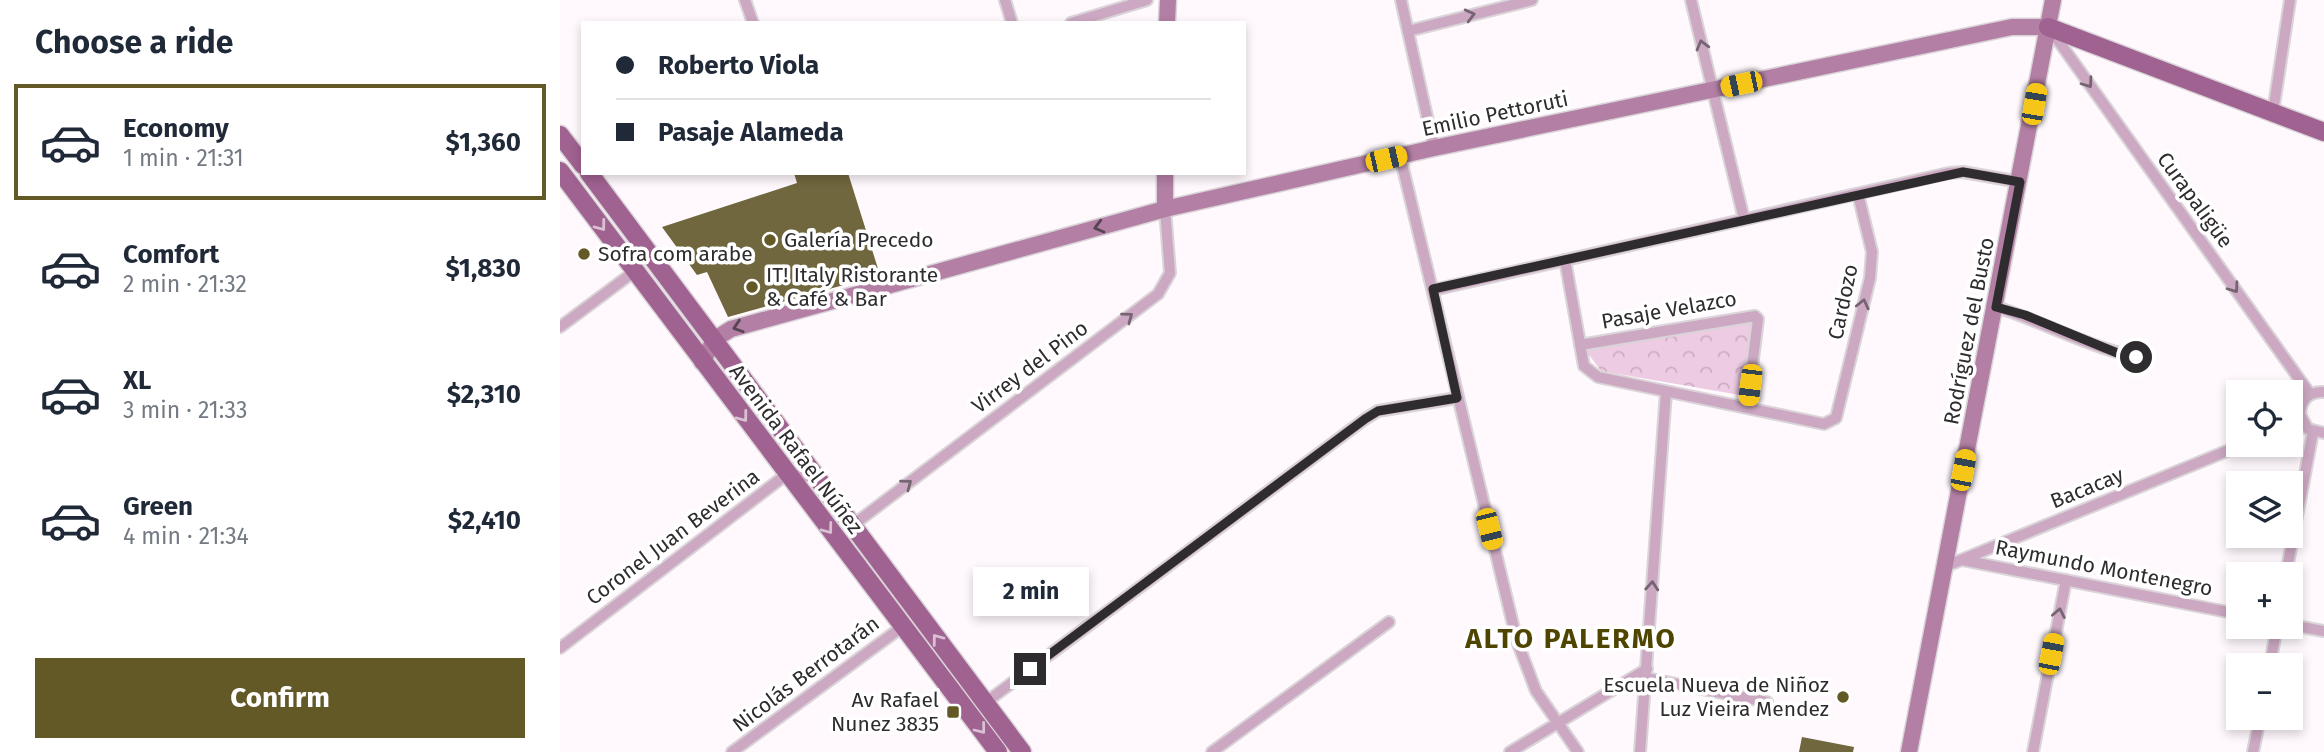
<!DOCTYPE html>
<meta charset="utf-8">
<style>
body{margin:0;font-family:"Fira Sans",sans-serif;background:#f6f6f7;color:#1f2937;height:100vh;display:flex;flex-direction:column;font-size:26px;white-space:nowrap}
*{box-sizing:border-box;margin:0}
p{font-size:23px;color:#747a83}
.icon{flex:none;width:38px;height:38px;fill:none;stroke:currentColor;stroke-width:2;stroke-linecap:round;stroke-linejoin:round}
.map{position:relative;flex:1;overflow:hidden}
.panel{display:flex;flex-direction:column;background:#fff;width:560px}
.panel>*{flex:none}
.banner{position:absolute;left:21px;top:21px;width:665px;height:154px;border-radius:0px;box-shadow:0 4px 10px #0003;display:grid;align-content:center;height:154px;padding:0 35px;background:#fff}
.fabs{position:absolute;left:1666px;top:380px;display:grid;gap:14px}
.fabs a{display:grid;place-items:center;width:77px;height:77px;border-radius:0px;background:#fff;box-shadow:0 4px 10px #0003;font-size:35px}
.end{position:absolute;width:32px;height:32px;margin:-16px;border:9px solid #2e2c2e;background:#fff;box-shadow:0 0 0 4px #fff}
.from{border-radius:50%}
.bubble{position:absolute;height:49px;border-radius:0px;background:#fff;box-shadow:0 4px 10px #0003;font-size:23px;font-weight:700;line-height:49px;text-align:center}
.car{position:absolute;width:21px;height:42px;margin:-21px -10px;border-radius:9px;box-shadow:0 0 5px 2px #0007;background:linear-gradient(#f5c518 24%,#345 0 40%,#f5c518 0 76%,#345 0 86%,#f5c518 0)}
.banner b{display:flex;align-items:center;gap:24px;height:66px;font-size:26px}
.banner b+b{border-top:2px solid #e0e1e3}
.banner i{width:18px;height:18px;background:#1f2937}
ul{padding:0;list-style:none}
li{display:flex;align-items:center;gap:21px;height:116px;margin:0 14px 10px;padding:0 21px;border:4px solid transparent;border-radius:0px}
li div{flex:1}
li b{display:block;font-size:26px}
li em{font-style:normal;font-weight:700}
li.on{border-color:#635926}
li>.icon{width:63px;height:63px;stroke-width:1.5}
h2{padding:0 35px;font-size:32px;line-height:84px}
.primary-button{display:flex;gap:14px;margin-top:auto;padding:14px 35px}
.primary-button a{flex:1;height:80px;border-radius:0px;background:#635926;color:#fff;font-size:28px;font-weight:700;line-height:80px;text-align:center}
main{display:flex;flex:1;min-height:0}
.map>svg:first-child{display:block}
.forest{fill:url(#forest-crowns)}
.building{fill:#70673e}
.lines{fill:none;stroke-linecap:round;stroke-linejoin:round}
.minor-casing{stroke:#d9d4d8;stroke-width:14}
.secondary-casing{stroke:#d9d4d8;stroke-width:19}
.primary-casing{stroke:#d9d4d8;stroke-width:21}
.minor{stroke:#cca8c2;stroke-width:10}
.secondary{stroke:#b37fa5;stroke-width:16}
.primary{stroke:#a06291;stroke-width:18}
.oneway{stroke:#756471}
.oneway2{stroke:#d9c0d3}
.oneway3{stroke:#564552}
.route{stroke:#2e2c2e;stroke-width:9}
.poi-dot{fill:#635926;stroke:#fff;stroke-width:2.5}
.labels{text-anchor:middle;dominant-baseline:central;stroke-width:7;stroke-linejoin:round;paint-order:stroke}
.street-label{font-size:21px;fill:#2e2c2e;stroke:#fff}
.poi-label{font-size:21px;fill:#2e2c2e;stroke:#fff;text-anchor:start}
.district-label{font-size:28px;font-weight:bold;letter-spacing:2px;fill:#4f4400;stroke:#fff}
</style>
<main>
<section class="panel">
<h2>Choose a ride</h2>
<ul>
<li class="on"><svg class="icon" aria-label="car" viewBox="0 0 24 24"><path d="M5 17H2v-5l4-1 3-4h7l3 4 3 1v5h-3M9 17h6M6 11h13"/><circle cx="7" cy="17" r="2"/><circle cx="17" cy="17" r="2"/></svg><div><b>Economy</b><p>1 min · 21:31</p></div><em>$1,360</em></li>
<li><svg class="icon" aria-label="car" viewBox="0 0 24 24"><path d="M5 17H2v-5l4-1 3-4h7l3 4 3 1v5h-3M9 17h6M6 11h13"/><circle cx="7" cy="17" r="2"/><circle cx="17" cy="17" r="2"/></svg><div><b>Comfort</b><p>2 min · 21:32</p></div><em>$1,830</em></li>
<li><svg class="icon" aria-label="car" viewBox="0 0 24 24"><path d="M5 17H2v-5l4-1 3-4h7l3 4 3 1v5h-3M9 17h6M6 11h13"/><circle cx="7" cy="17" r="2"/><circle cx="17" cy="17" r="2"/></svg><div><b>XL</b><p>3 min · 21:33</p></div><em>$2,310</em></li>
<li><svg class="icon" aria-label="car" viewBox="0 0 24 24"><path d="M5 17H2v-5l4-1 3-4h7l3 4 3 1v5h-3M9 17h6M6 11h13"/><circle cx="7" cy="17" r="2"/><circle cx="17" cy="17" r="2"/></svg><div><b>Green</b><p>4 min · 21:34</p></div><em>$2,410</em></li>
</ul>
<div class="primary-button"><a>Confirm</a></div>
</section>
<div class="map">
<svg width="1764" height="752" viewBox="0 0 1764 752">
<defs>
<pattern id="forest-crowns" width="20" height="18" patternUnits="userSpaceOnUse" patternTransform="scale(1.75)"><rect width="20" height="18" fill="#edcbe3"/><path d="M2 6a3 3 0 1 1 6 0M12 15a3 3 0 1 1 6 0" fill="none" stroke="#ccaec3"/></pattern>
</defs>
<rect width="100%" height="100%" fill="#fff9fd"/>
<polygon class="forest" points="1192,322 1186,396 1041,371 1024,348"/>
<g class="building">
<polygon points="234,173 288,173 320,275 168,317 147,272 137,275 102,227 237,183"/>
<polygon points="1242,737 1294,747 1293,752 1239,752"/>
</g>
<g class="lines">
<defs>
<g id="minor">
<polyline points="185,0 193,23"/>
<polyline points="445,0 452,23"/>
<polyline points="841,0 874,148"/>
<polyline points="1131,0 1184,219"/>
<polyline points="511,23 587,0"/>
<polyline points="1490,29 1750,394"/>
<polyline points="848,31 972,0"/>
<polyline points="1713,112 1730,0"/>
<polyline points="840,156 957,641 976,691 1018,752"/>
<polyline points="1005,260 1024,366 1038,377 1264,424 1276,418 1310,278 1312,252 1298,194"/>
<polyline points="873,290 1389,173 1403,172 1460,182"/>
<path d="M1436,307c37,10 118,53 150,49"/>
<polyline points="0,327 75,271"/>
<polyline points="1020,345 1195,316 1198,319 1187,407"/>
<path d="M1764,392c-15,-1 -24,8 -24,23l8,14 16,4"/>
<polyline points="293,525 598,294 610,273 605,209"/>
<polyline points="1402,560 1678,614"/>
<polyline points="1384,567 1684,444"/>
<polyline points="1726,574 1753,432"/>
<polyline points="1731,625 1764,631"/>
<polyline points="0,648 227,474 255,477"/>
<polyline points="1710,665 1717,626"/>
<polyline points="1086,678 1207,702"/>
<polyline points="425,703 805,419 818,411 897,398"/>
<polyline points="172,752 342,627"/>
<polyline points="652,752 829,622"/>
<polyline points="950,752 1087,669"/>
<polyline points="1080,752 1106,392"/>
<polyline points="1473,752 1506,580"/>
<polyline points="1693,752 1700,718"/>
</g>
<g id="secondary">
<polyline points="607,23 608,0"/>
<polyline points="605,209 605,173"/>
<polyline points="142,362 155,339 171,329 605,209 874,148 1452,27 1488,27"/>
<polyline points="1349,752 1493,0"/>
</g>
<g id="primary">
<polyline points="1488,27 1764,132"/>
<polyline points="0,135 23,165"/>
<polyline points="0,171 438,752"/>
<polyline points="29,173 462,752"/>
</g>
</defs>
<use href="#minor" class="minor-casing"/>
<use href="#secondary" class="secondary-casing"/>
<use href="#primary" class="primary-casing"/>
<use href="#minor" class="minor"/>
<use href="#secondary" class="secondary"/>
<use href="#primary" class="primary"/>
</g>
<defs><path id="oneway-chevron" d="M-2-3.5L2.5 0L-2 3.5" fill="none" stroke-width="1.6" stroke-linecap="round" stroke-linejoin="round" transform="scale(1.75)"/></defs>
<g class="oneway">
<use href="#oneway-chevron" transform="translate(910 15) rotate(-14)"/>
<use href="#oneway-chevron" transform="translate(1142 45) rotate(-105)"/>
<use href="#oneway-chevron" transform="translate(1528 83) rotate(54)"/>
<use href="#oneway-chevron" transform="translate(1674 288) rotate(54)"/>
<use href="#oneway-chevron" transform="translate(1303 304) rotate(-77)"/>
<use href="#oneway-chevron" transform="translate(568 317) rotate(-37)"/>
<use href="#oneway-chevron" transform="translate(347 484) rotate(-37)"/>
<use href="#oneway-chevron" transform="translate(1092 586) rotate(-86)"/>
<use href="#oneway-chevron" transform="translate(1499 613) rotate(-79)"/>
</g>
<g class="oneway2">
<use href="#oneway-chevron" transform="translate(41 226) rotate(53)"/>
<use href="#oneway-chevron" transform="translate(183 417) rotate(53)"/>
<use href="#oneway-chevron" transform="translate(268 529) rotate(53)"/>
<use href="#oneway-chevron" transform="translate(377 639) rotate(-127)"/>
<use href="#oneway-chevron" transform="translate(421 729) rotate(52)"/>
</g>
<g class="oneway3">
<use href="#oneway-chevron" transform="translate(539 227) rotate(165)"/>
<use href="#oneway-chevron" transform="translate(178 327) rotate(162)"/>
</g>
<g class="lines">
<polyline class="route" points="470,669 805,419 818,411 897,398 873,289 1403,172 1460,182 1436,307 1465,315 1562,355 1576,357"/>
</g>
<g class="poi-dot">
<circle cx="210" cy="240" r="7"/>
<circle cx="24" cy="254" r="7"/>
<circle cx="192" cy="287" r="7"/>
<circle cx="1283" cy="697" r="7"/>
<rect x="386" y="705" width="14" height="14" rx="3.5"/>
</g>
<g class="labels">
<g class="street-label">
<text transform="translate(935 114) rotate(-12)">Emilio Pettoruti</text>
<text transform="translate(1635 200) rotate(54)">Curapaligüe</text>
<text transform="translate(1283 302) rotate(-78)">Cardozo</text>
<text transform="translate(1109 310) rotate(-10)">Pasaje Velazco</text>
<text transform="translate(1409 331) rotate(-79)">Rodríguez del Busto</text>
<text transform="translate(470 367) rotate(-37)">Virrey del Pino</text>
<text transform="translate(236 449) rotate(53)">Avenida Rafael Núñez</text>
<text transform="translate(1527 488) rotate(-22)">Bacacay</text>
<text transform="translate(113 537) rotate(-37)">Coronel Juan Beverina</text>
<text transform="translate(1544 568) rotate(11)">Raymundo Montenegro</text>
<text transform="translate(246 674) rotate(-37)">Nicolás Berrotarán</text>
</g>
<g class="poi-label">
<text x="224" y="240">Galería Precedo</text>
<text x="38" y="254">Sofra com arabe</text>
<text x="206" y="275">IT! Italy Ristorante<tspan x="206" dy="24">&amp; Café &amp; Bar</tspan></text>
<text x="1269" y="685" text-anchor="end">Escuela Nueva de Niñoz<tspan x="1269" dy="24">Luz Vieira Mendez</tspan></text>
<text x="379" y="700" text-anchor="end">Av Rafael<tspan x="379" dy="24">Nunez 3835</tspan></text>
</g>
<g class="district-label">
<text x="1011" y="638">ALTO PALERMO</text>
</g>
</g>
</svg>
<div class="fabs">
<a><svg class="icon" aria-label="locate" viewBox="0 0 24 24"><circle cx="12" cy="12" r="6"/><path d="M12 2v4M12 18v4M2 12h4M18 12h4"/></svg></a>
<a><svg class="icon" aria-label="layers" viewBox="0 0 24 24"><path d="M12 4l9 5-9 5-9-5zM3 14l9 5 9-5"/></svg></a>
<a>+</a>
<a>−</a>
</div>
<i class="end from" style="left:1576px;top:357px"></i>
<i class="end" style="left:470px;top:669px"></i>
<div class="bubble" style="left:413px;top:567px;width:116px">2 min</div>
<i class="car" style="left:1181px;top:84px;rotate:258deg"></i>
<i class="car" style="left:1474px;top:104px;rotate:10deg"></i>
<i class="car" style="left:826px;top:159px;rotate:77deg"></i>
<i class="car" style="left:1190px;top:385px;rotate:187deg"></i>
<i class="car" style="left:1403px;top:470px;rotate:11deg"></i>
<i class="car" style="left:929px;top:529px;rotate:166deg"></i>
<i class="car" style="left:1491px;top:654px;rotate:11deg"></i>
<div class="banner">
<b><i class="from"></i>Roberto Viola</b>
<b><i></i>Pasaje Alameda</b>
</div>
</div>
</main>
